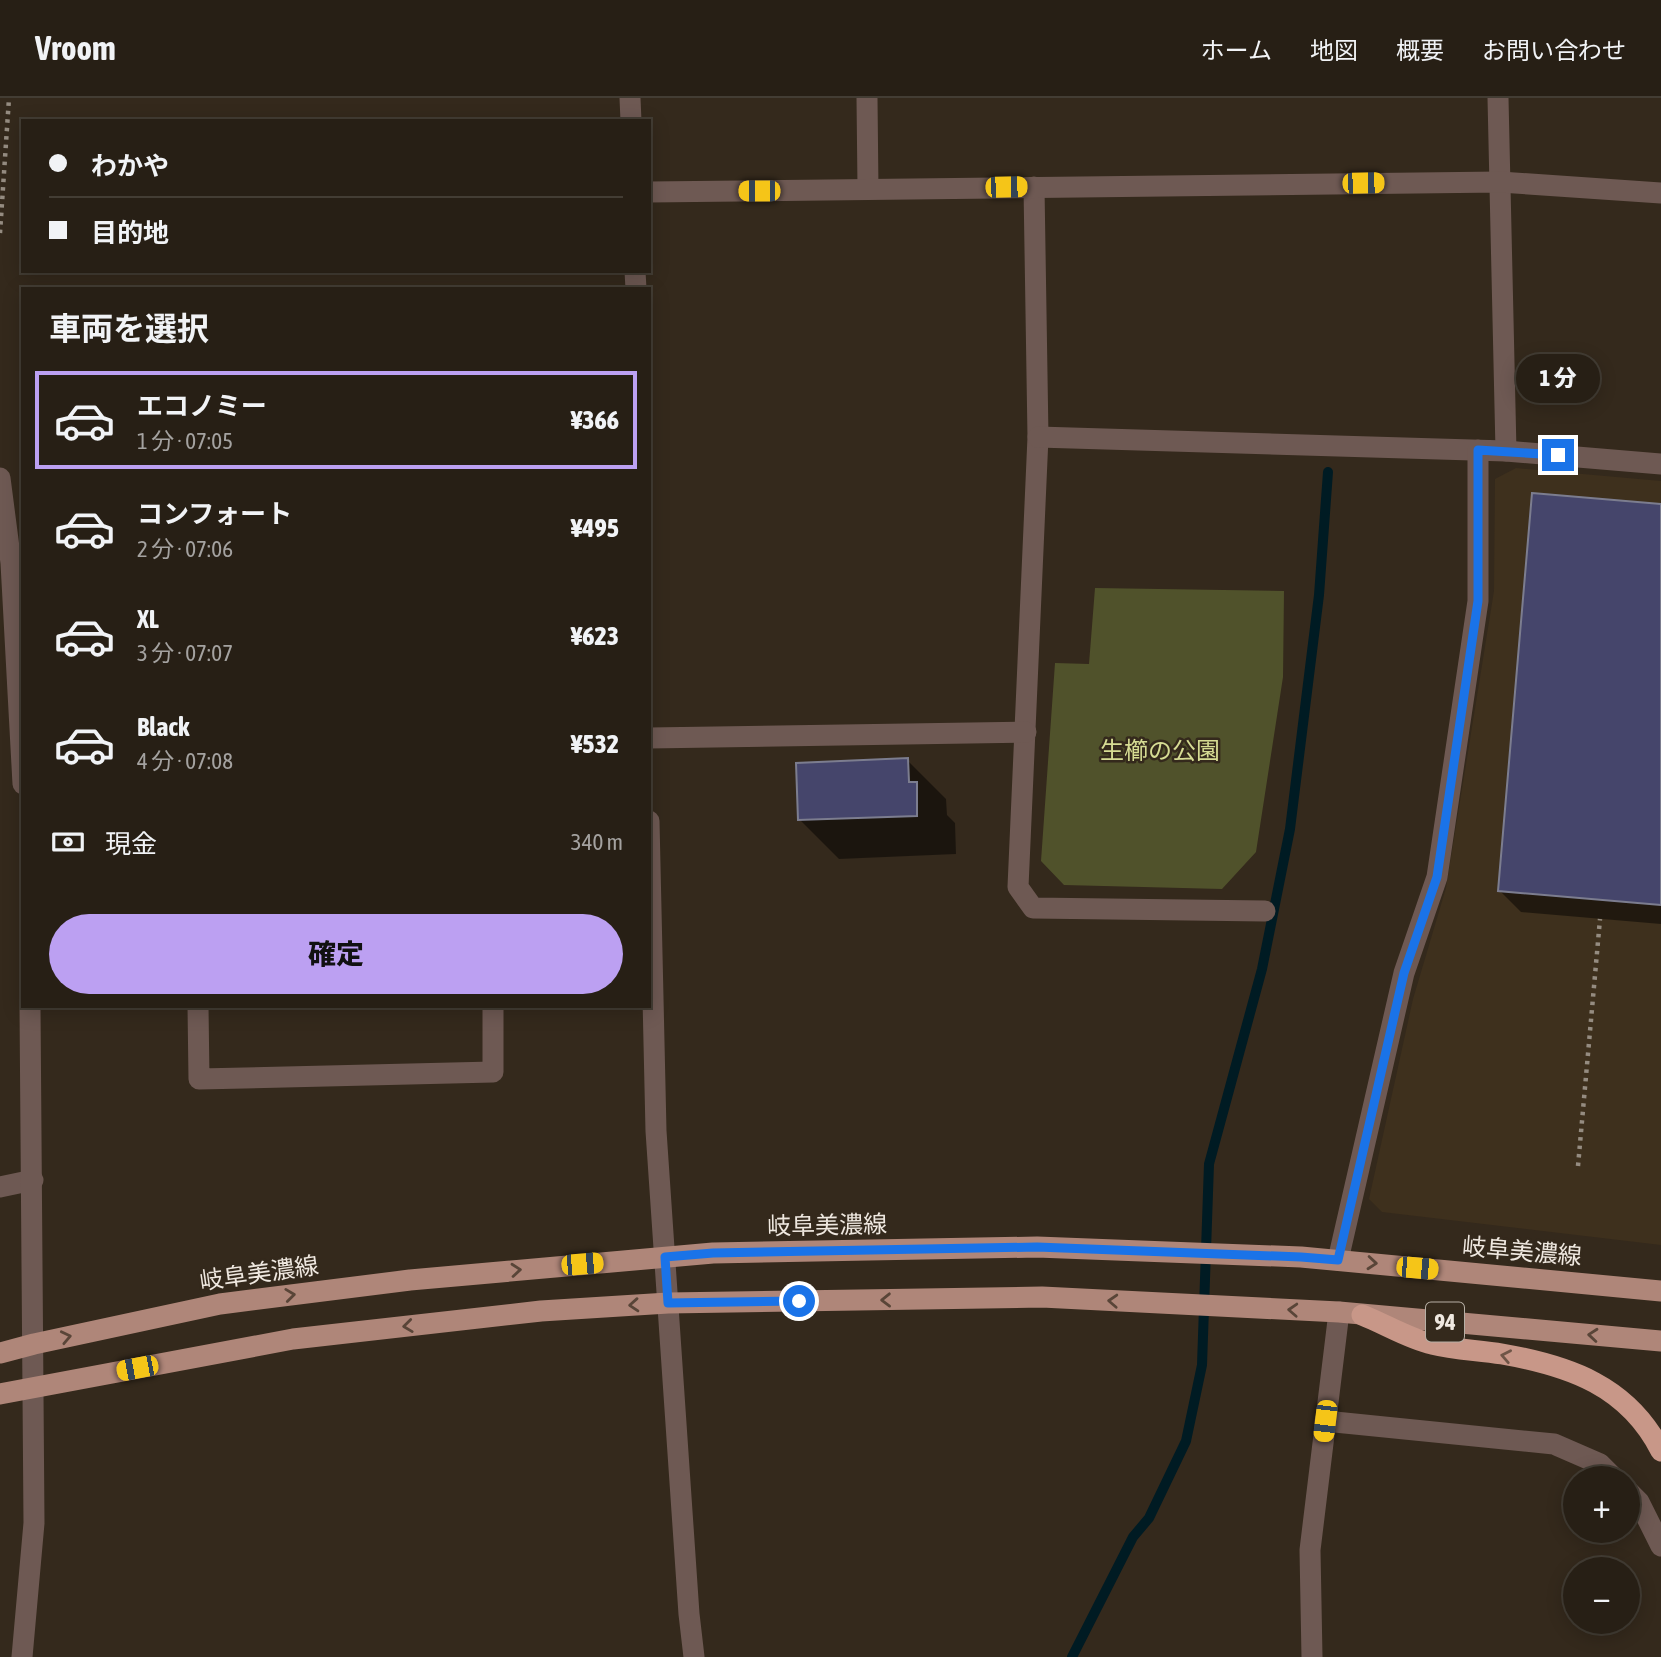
<!DOCTYPE html>
<html lang="ja">
<meta charset="utf-8">
<style>
body{margin:0;font-family:"Asap Condensed","Noto Sans JP",sans-serif;background:#332c22;color:#f1f3f6;height:100vh;display:flex;flex-direction:column;font-size:26px;white-space:nowrap}
*{box-sizing:border-box;margin:0}
p{font-size:23px;color:#a4a2a0}
.icon{flex:none;width:38px;height:38px;fill:none;stroke:currentColor;stroke-width:2;stroke-linecap:round;stroke-linejoin:round}
.map{position:relative;flex:1;overflow:hidden}
.side{position:absolute;left:21px;top:189px;width:630px;height:721px;display:flex;flex-direction:column;background:#271f15;border-radius:0px;box-shadow:0 4px 18px #0003,0 0 0 2px #433d34}
.side>*{flex:none}
.guide{position:absolute;left:21px;top:21px;width:630px;height:154px;border-radius:0px;box-shadow:0 4px 18px #0003,0 0 0 2px #433d34;display:grid;align-content:center;height:154px;padding:0 28px;background:#271f15}
.fabs{position:absolute;left:1563px;top:1368px;display:grid;gap:14px}
.fabs a{display:grid;place-items:center;width:77px;height:77px;border-radius:50%;background:#271f15;box-shadow:0 4px 18px #0003,0 0 0 2px #433d34;font-size:35px}
.end{position:absolute;width:32px;height:32px;margin:-16px;border:9px solid #1a73e8;background:#fff;box-shadow:0 0 0 4px #fff}
.from{border-radius:50%}
.bubble{position:absolute;height:49px;border-radius:24px;background:#271f15;box-shadow:0 4px 18px #0003,0 0 0 2px #433d34;font-size:23px;font-weight:800;line-height:49px;text-align:center}
.car{position:absolute;width:21px;height:42px;margin:-21px -10px;border-radius:9px;box-shadow:0 0 5px 2px #0007;background:linear-gradient(#f5c518 24%,#345 0 40%,#f5c518 0 76%,#345 0 86%,#f5c518 0)}
.guide b{display:flex;align-items:center;gap:24px;height:66px;font-size:26px}
.guide b+b{border-top:2px solid #433d34}
.guide i{width:18px;height:18px;background:#f1f3f6}
ul{padding:0;list-style:none}
li{display:flex;align-items:center;gap:21px;height:98px;margin:0 14px 10px;padding:0 14px;border:4px solid transparent;border-radius:0px}
li div{flex:1}
li b{display:block;font-size:26px}
li em{font-style:normal;font-weight:800}
li.active{border-color:#bca0f2}
li>.icon{width:63px;height:63px;stroke-width:1.5}
h2{padding:0 28px;font-size:32px;line-height:84px}
.pay{display:flex;align-items:center;gap:18px;height:77px;padding:0 28px;font-size:26px}
.pay p{margin-inline-start:auto}
.button{display:flex;gap:14px;margin-top:auto;padding:14px 28px}
.button a{flex:1;height:80px;border-radius:42px;background:#bca0f2;color:#111;font-size:28px;font-weight:800;line-height:80px;text-align:center}
header{display:flex;align-items:center;gap:42px;box-sizing:border-box;height:98px;padding:0 35px;background:#271f15;border-bottom:2px solid #433d34}
header strong{font-size:33px}
nav{display:flex;gap:38px;margin-inline-start:auto;font-size:24px}
.map>svg:first-child{display:block}
.built{fill:#3e301d}
.green{fill:#50522b}
.shadow{fill:#0007}
.lines{fill:none;stroke-linecap:round;stroke-linejoin:round}
.stream{stroke:#001b23;stroke-width:10}
.building{fill:#45456b;stroke:#7c7d8f;stroke-width:2}
.path{stroke:#958c81;stroke-width:4.5;stroke-dasharray:3.5 5;stroke-linecap:butt}
.minor{stroke:#6e5953;stroke-width:21}
.major{stroke:#af8679;stroke-width:21}
.highway{stroke:#c89788;stroke-width:21}
.oneway{stroke:#594538}
.oneway2{stroke:#6f5547}
.route{stroke:#1a73e8;stroke-width:9}
.labels{text-anchor:middle;dominant-baseline:central;stroke-width:5;stroke-linejoin:round;paint-order:stroke}
.shield{fill:#34291c;stroke:#b7afa5;stroke-width:2}
.shield-label{font-size:23px;font-weight:bold;fill:#efe8e0}
.park-label{font-size:24px;fill:#d6dc93;stroke:#34291c}
.street-label{font-size:24px;fill:#efe8e0;stroke:#34291c}
</style>
<header>
<strong>Vroom</strong>
<nav><a>ホーム</a><a>地図</a><a>概要</a><a>お問い合わせ</a></nav>
</header>
<div class="map">
<svg width="1661" height="1559" viewBox="0 0 1661 1559">
<rect width="100%" height="100%" fill="#34291c"/>
<polygon class="built" points="1516,370 1661,383 1661,1147 1382,1114 1369,1101 1413,901 1446,790 1494,493 1495,381"/>
<polygon class="green" points="1095,490 1284,493 1283,579 1256,754 1222,791 1064,787 1041,763 1055,565 1089,566"/>
<g class="shadow">
<polygon points="1661,408 1661,826 1521,814 1500,793"/>
<polygon points="907,662 946,701 947,717 955,725 956,756 839,761 800,722"/>
</g>
<g class="lines">
<polyline class="stream" points="1072,1559 1133,1439 1149,1420 1186,1343 1202,1267 1209,1066 1262,871 1290,731 1319,497 1328,374"/>
</g>
<g class="building">
<polygon points="1532,395 1661,406 1661,807 1498,793"/>
<polygon points="908,660 909,684 917,684 917,718 798,722 796,665"/>
</g>
<g class="lines">
<g class="path">
<polyline points="0,135 9,0"/>
<polyline points="1578,1068 1600,821"/>
</g>
<g class="minor">
<polyline points="630,0 631,23"/>
<polyline points="867,0 868,91"/>
<polyline points="1498,0 1506,353"/>
<polyline points="1034,89 1038,339 1018,789 1033,810 1265,813"/>
<polyline points="649,94 1500,84 1661,95"/>
<polyline points="635,173 636,191"/>
<polyline points="1038,339 1506,353 1661,366"/>
<polyline points="0,380 11,465 23,686"/>
<polyline points="649,640 1026,634"/>
<polyline points="649,723 656,1033 689,1516 694,1559"/>
<polyline points="198,908 199,981 493,974 493,908"/>
<polyline points="0,1089 33,1082"/>
<polyline points="1338,1162 1404,875 1437,779 1478,503 1478,352"/>
<polyline points="1325,1323 1554,1346 1600,1366 1615,1381"/>
<polyline points="1628,1393 1639,1404 1661,1448"/>
<polyline points="22,1559 34,1425 30,908"/>
<polyline points="1312,1559 1310,1452 1339,1214"/>
</g>
<g class="major">
<polyline points="0,1255 34,1246 220,1206 410,1182 713,1155 1037,1149 1301,1159 1661,1193"/>
<polyline points="0,1296 293,1241 541,1213 668,1205 1042,1199 1339,1214 1661,1243"/>
</g>
<path class="highway" d="M1362,1217c23,9 47,24 70,29 23,6 47,6 70,10 68,12 126,32 159,97"/>
</g>
<defs><path id="oneway-chevron" d="M-2-3.5L2.5 0L-2 3.5" fill="none" stroke-width="1.6" stroke-linecap="round" stroke-linejoin="round" transform="scale(1.75)"/></defs>
<g class="oneway">
<use href="#oneway-chevron" transform="translate(1372 1165) rotate(5)"/>
<use href="#oneway-chevron" transform="translate(516 1172) rotate(-5)"/>
<use href="#oneway-chevron" transform="translate(290 1197) rotate(-7)"/>
<use href="#oneway-chevron" transform="translate(886 1202) rotate(179)"/>
<use href="#oneway-chevron" transform="translate(1113 1203) rotate(-177)"/>
<use href="#oneway-chevron" transform="translate(634 1207) rotate(176)"/>
<use href="#oneway-chevron" transform="translate(1293 1212) rotate(-177)"/>
<use href="#oneway-chevron" transform="translate(408 1228) rotate(173)"/>
<use href="#oneway-chevron" transform="translate(1593 1237) rotate(-175)"/>
<use href="#oneway-chevron" transform="translate(66 1239) rotate(-12)"/>
</g>
<use class="oneway2" href="#oneway-chevron" transform="translate(1506 1258) rotate(-169)"/>
<g class="lines">
<polyline class="route" points="799,1203 668,1205 665,1159 713,1155 1037,1149 1301,1159 1338,1162 1404,875 1437,779 1478,503 1478,352 1558,357"/>
</g>
<g class="labels">
<rect class="shield" x="1426" y="1204.5" width="38" height="39" rx="5"/>
<g class="shield-label">
<text x="1445" y="1224">94</text>
</g>
<g class="park-label">
<text x="1160" y="652">生櫛の公園</text>
</g>
<g class="street-label">
<text transform="translate(827 1127) rotate(-1)">岐阜美濃線</text>
<text transform="translate(1522 1153) rotate(5)">岐阜美濃線</text>
<text transform="translate(259 1175) rotate(-8)">岐阜美濃線</text>
</g>
</g>
</svg>
<div class="fabs">
<a>+</a>
<a>−</a>
</div>
<i class="end from" style="left:799px;top:1203px"></i>
<i class="end" style="left:1558px;top:357px"></i>
<div class="bubble" style="left:1516px;top:256px;width:84px">1 分</div>
<i class="car" style="left:1363px;top:85px;rotate:89deg"></i>
<i class="car" style="left:1006px;top:89px;rotate:89deg"></i>
<i class="car" style="left:759px;top:93px;rotate:270deg"></i>
<i class="car" style="left:582px;top:1166px;rotate:85deg"></i>
<i class="car" style="left:1417px;top:1170px;rotate:95deg"></i>
<i class="car" style="left:137px;top:1270px;rotate:259deg"></i>
<i class="car" style="left:1325px;top:1323px;rotate:187deg"></i>
<div class="guide">
<b><i class="from"></i>わかや</b>
<b><i></i>目的地</b>
</div>
<section class="side">
<h2>車両を選択</h2>
<ul>
<li class="active"><svg class="icon" aria-label="car" viewBox="0 0 24 24"><path d="M5 17H2v-5l4-1 3-4h7l3 4 3 1v5h-3M9 17h6M6 11h13"/><circle cx="7" cy="17" r="2"/><circle cx="17" cy="17" r="2"/></svg><div><b>エコノミー</b><p>1 分 · 07:05</p></div><em>¥366</em></li>
<li><svg class="icon" aria-label="car" viewBox="0 0 24 24"><path d="M5 17H2v-5l4-1 3-4h7l3 4 3 1v5h-3M9 17h6M6 11h13"/><circle cx="7" cy="17" r="2"/><circle cx="17" cy="17" r="2"/></svg><div><b>コンフォート</b><p>2 分 · 07:06</p></div><em>¥495</em></li>
<li><svg class="icon" aria-label="car" viewBox="0 0 24 24"><path d="M5 17H2v-5l4-1 3-4h7l3 4 3 1v5h-3M9 17h6M6 11h13"/><circle cx="7" cy="17" r="2"/><circle cx="17" cy="17" r="2"/></svg><div><b>XL</b><p>3 分 · 07:07</p></div><em>¥623</em></li>
<li><svg class="icon" aria-label="car" viewBox="0 0 24 24"><path d="M5 17H2v-5l4-1 3-4h7l3 4 3 1v5h-3M9 17h6M6 11h13"/><circle cx="7" cy="17" r="2"/><circle cx="17" cy="17" r="2"/></svg><div><b>Black</b><p>4 分 · 07:08</p></div><em>¥532</em></li>
</ul>
<div class="pay"><svg class="icon" aria-label="cash" viewBox="0 0 24 24"><path d="M3 7h18v10H3z"/><circle cx="12" cy="12" r="2"/></svg>現金<p>340 m</p></div>
<div class="button"><a>確定</a></div>
</section>
</div>
